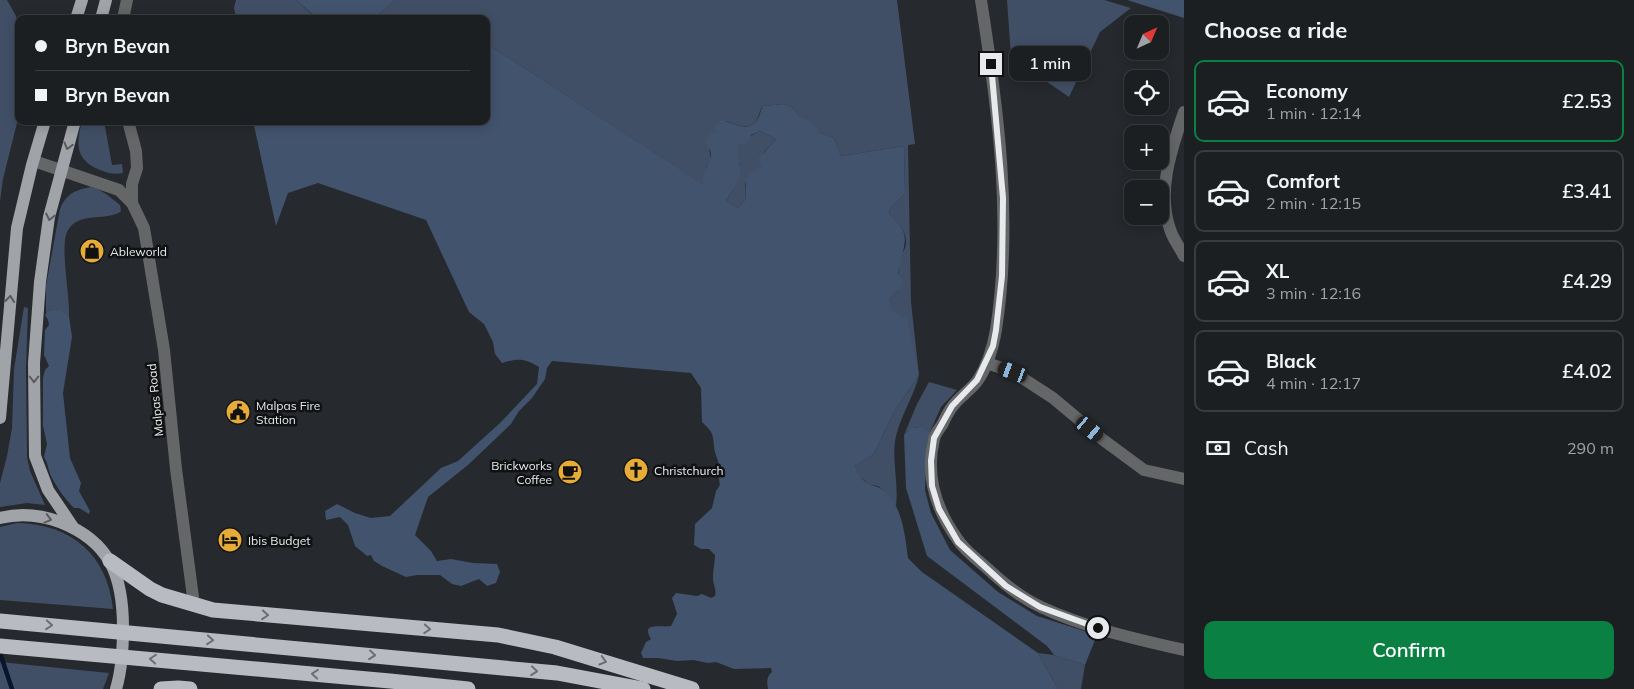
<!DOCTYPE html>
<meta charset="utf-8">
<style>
body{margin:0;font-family:Mulish,sans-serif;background:#292c2f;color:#f1f3f6;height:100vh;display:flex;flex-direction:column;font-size:19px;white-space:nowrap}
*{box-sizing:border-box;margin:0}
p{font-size:16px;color:#a0a2a5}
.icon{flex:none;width:28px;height:28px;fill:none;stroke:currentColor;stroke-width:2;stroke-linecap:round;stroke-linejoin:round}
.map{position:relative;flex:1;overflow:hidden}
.details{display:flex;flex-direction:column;background:#1c1f22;width:450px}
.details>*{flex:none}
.banner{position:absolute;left:15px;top:15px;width:475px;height:110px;border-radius:10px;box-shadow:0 2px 12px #0003,0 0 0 1px #3a3d40;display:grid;align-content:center;height:110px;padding:0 20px;background:#1c1f22}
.needle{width:32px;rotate:44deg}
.buttons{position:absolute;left:1124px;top:15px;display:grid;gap:10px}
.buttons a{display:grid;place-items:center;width:45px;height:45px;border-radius:10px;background:#1c1f22;box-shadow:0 2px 12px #0003,0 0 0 1px #3a3d40;font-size:25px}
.end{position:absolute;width:22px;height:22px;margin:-11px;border:6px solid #e7e9ec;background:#111;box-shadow:0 0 0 2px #111}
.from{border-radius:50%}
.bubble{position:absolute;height:35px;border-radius:10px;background:#1c1f22;box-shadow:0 2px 12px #0003,0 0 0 1px #3a3d40;font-size:16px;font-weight:600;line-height:35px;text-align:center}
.car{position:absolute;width:15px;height:30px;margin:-15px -8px;border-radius:6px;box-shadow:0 0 4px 1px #0007;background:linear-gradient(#222 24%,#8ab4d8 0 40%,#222 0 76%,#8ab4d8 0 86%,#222 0)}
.banner b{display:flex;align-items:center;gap:18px;height:48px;font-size:19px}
.banner b+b{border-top:1px solid #3a3d40}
.banner i{width:12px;height:12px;background:#f1f3f6}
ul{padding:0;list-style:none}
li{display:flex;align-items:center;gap:15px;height:82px;margin:0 10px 8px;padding:0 10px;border:2px solid #3a3d40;border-radius:10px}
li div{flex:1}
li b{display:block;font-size:19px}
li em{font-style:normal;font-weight:600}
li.current{border-color:#0b8043}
li>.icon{width:45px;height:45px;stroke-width:1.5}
h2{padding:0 20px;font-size:22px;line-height:60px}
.pay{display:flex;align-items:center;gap:12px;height:55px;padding:0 20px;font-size:19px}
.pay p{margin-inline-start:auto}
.primary-button{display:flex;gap:10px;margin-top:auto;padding:10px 20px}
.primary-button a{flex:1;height:58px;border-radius:10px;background:#0b8043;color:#fff;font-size:20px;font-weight:600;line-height:58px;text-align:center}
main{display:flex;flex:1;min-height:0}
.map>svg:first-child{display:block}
.green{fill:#414f66}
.forest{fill:#42536d;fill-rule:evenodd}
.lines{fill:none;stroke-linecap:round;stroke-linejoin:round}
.stream{stroke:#08152b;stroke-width:4.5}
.minor{stroke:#656668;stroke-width:12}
.major{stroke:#a0a3a8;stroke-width:12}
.highway{stroke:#b8bbc1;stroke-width:15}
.highway-bridge{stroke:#b8bbc1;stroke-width:15}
.oneway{stroke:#585a5e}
.oneway2{stroke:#6c6e73}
.route{stroke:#e7e9ec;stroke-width:6}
.labels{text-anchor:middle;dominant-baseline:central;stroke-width:5;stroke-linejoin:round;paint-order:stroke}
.poi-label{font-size:12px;fill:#e7e9ec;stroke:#101113;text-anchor:start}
.street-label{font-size:12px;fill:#e7e9ec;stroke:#101113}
</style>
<main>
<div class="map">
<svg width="1184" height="689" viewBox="0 0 1184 689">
<rect width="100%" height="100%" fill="#26292d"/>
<g class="green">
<polygon points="0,0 7,0 16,16 19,30 19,115 3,179 0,201"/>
<polygon points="236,0 296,0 317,19 236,19 234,8"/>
<path d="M395,0h502l18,144 -7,1 3,157 8,73c-5,21 -18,40 -23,61 -5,23 3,47 0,70l-11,-14 -7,-6 -8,-1 -11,-9 -4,-10 19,-12 21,-44 24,-35 -24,-62 -6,-7v-6l9,-10c0,-10 0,-21 2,-31 1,-5 4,-8 5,-11 4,-14 -6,-26 -16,-34l1,-5 15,-16 -1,-47 -63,10 -7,-18 -13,-5 -21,-16 -8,-10 -8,-3 -21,2c-3,4 -3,7 -5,11 -6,15 -22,8 -32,4l-17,26 2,13 -5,7 -1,19 -219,-143v-24h-112z"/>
<polygon points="1007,0 1104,0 1131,8 1100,32 1069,97 1011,57"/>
<path d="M82,121h22l8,44 10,-1 1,9c-9,2 -15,0 -23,-3 -25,-10 -24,-26 -18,-49z"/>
<path d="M760,131l16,8 -13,14 -1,13 -17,18 1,15 -8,9 -12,-8c7,-9 14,-21 14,-33 0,-5 -3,-10 -3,-15 2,-11 15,-17 23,-21z"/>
<path d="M91,187c12,3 20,11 29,18l1,6c-7,7 -26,5 -37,8 -8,2 -13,5 -17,13 -7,15 3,64 2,84 -7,-5 -11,-8 -20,-6l-3,4v-28l14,-77c6,-15 15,-19 31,-22z"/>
<polygon points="24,307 28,308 26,368 27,457 30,471 45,505 27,503 0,507 0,483 7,456 12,428 14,369"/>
<path d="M929,382l28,8 -16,17 -11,25c-11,-6 -17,-7 -26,3l13,-31z"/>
<path d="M17,523c55,1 90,32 96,86l-113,-9v-73z"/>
<polygon points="1038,653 1054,655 1085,665 1081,689 1058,689"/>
<polygon points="0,662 109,673 103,689 0,689"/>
</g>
<g class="forest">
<polygon points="296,0 395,0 374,19 318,19"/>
<polygon points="1127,0 1184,0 1184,18"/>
<path d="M486,43l218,142c0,-2 -2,-5 -1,-8 1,-14 16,-18 2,-35l7,-10 5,2 -3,-7 7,-7c11,2 26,13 35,1 4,-4 4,-10 7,-15l21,-2 8,3 8,10 8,3 13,13 13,5 7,18 63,-10 1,47 -15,16 -1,5c26,21 13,32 9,60l5,6 -5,10 -9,10c0,11 9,14 18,19l12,56 -24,35 -21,44 -19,12c3,7 6,14 14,18 3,2 7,2 11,4 22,13 25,47 28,70l14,14 116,81 20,36h-290c-1,-7 -2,-12 4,-17l-1,-4 -37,1 -18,-7 -8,1 -15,-3 -16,1 -19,-3h-15l-2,-5 5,-11 5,-3c-11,-18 11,-11 20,-13l6,-12 -5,-16 4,-5 21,3 5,-2 9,4 4,-2c2,-7 -3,-13 -2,-20 0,-7 2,-14 2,-21l-6,-6h-8l-7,-4 1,-21 17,-16 4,-17 4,-6c-2,-8 0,-13 -1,-20 -1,-6 -5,-13 -5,-19 -1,-14 -2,-14 -12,-24l-1,-34 -10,-15 -139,-12 -5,7 -2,11 -13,19 -13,13 -8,13 -43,41 -40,32 -13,38 16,16 6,10 14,-2 22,4 24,1 3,8 -4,11 -9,3 -8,-7 -18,7 -9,-2 -12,-9h-23l-11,2 -24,-11 -8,-5 -3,-6 -4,1 -12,-10 -7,-21 -8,-8 -14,3 -1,-9 12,-7 18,9 16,5 19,-2 51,-48 17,-7 42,-38 37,-39 2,-17c-14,-9 -22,-9 -37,-4l-7,-9 -2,-12 -9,-18 -15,-12 -43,-92 -108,-37 -30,10 -12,33 -23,-105h233zM760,131l16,8 -18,20 4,7c-17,10 -17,14 -16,33l-8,9 -12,-8c7,-10 16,-22 14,-34 -1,-9 -4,-13 0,-21l8,-2 3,-8z"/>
<path d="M54,309l7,1 8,6 3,21 -9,56 7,65 11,25 -2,8 11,20 -1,3 -10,-6h-5c-9,-9 -17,-20 -23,-32 -3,-7 -3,-13 -7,-19l3,-13 -4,-18v-48l2,-8 4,-4 -5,-11 1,-25 4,-5 -1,-5 -3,-5 4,-5z"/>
<polygon points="921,427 930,432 927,443 925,490 931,513 950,550 998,592 1037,616 1097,635 1085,665 1054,655 1047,646 927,556 906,488 904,435 911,428"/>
</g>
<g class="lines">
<polyline class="stream" points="0,653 12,689"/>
<g class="minor">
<path d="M981,0c17,109 32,220 15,330 -3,17 -8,35 -18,50 -7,10 -19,17 -26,27 -4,5 -7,12 -10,18 -3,4 -7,9 -8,14 -9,37 3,72 24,101 7,11 20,20 30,29 16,15 33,29 53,38 45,21 95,32 143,43"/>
<polyline points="123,19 127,0"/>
<path d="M1184,112c-13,38 -28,81 -13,120 3,8 9,16 13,24"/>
<polyline points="128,121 136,151 137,168 132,184 132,203"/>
<polyline points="34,161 119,190 132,203 144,228 164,350 176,469 193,597"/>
<polyline points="987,363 1013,372 1053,398 1102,439 1144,470 1184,479"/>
</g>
<g class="major">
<polyline points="76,19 82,0"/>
<polyline points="101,19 106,0"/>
<polyline points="0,418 17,228 32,165 45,121"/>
<path d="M0,518c20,-5 41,-3 60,4 51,20 63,55 63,106 0,21 -1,41 -7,61"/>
<polyline points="73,527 48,490 35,456 34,363 40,282 49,217 75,121"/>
</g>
<g class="highway">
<polyline points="110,561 150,589 162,595 213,610 498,635 555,647 692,689"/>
<polyline points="161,689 178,688 190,689"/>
</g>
<g class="highway-bridge">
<polyline points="0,621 557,673 643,689"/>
<polyline points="0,646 390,681 468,689"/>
</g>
</g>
<defs><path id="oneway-chevron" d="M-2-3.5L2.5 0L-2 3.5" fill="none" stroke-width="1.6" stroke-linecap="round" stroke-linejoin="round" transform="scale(1.25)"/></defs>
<g class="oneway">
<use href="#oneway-chevron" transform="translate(68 146) rotate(105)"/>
<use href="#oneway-chevron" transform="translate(50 217) rotate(102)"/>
<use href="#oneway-chevron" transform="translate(10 299) rotate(-84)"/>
<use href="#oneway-chevron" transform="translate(34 379) rotate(90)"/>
<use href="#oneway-chevron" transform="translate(48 519) rotate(15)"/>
</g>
<g class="oneway2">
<use href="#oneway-chevron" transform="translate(265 615) rotate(5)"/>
<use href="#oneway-chevron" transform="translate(49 625) rotate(5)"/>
<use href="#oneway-chevron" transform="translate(427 629) rotate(4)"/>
<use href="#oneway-chevron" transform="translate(210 640) rotate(5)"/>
<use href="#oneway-chevron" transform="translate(372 655) rotate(6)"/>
<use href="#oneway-chevron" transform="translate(153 659) rotate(-175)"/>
<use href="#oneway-chevron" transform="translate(603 661) rotate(16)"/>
<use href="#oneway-chevron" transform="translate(534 671) rotate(6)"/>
<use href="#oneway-chevron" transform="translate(315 674) rotate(-175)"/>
</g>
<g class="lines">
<polyline class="route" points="991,64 1003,198 1002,276 996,330 993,346 977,380 952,406 934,438 931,461 932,486 939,509 958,542 1006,586 1040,607 1098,628"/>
</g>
<defs>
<symbol id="shop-disc" viewBox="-11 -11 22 22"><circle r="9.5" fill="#e7ac37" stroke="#101113"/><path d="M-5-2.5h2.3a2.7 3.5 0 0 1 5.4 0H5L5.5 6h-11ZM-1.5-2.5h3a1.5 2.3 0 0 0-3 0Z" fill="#111"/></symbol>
<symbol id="civic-disc" viewBox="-11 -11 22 22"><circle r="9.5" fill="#e7ac37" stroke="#101113"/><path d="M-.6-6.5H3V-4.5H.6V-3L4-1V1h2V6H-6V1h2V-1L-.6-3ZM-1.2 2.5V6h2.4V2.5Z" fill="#111"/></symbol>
<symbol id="church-disc" viewBox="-11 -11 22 22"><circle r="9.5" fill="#e7ac37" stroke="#101113"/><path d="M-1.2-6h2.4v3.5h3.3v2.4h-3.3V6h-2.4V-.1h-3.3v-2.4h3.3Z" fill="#111"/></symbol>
<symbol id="cafe-disc" viewBox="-11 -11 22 22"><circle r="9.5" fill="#e7ac37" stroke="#101113"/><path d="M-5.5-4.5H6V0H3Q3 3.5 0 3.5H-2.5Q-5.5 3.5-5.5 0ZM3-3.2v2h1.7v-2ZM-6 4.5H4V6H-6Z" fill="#111"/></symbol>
<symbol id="hotel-disc" viewBox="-11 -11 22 22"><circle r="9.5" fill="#e7ac37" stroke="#101113"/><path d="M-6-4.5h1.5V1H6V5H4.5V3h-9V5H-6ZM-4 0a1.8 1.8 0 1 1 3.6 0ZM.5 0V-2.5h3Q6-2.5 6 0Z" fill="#111"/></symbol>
</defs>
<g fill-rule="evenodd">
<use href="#shop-disc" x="78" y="237" width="28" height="28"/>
<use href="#civic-disc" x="224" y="398" width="28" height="28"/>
<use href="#church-disc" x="622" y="456" width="28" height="28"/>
<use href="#cafe-disc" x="556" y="458" width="28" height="28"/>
<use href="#hotel-disc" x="216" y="526" width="28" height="28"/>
</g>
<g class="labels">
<g class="poi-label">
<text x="110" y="251">Ableworld</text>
<text x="256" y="405">Malpas Fire<tspan x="256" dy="14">Station</tspan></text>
<text x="552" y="465" text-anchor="end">Brickworks<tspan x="552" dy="14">Coffee</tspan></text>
<text x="654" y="470">Christchurch</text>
<text x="248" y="540">Ibis Budget</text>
</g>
<g class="street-label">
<text transform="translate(155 400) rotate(-96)">Malpas Road</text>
</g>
</g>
</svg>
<div class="buttons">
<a><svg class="needle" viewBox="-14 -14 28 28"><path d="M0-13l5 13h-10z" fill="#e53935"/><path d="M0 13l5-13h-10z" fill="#a0a2a5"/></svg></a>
<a><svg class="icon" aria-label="locate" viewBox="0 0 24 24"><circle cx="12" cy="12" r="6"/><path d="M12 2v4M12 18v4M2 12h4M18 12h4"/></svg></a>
<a>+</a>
<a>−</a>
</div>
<i class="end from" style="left:1098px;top:628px"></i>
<i class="end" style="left:991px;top:64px"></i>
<div class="bubble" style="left:1009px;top:46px;width:82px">1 min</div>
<i class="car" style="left:1013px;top:372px;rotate:291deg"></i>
<i class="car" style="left:1090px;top:429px;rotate:130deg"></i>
<div class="banner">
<b><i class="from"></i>Bryn Bevan</b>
<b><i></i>Bryn Bevan</b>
</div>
</div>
<section class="details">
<h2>Choose a ride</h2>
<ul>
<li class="current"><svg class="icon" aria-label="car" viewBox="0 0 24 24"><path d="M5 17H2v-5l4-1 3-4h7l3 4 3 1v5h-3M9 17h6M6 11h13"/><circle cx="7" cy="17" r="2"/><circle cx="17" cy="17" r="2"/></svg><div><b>Economy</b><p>1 min · 12:14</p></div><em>£2.53</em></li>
<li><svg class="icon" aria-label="car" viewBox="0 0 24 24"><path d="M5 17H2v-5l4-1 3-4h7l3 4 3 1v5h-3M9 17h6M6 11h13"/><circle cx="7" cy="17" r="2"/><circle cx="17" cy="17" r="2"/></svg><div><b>Comfort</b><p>2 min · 12:15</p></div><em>£3.41</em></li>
<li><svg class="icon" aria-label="car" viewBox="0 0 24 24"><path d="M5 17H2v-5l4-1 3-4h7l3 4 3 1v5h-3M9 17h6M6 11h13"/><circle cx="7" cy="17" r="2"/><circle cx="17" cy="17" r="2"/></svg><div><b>XL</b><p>3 min · 12:16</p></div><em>£4.29</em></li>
<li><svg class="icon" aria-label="car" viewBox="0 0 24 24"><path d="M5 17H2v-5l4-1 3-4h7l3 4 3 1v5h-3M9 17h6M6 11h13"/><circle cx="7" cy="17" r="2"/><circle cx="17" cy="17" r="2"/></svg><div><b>Black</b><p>4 min · 12:17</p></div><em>£4.02</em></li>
</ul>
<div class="pay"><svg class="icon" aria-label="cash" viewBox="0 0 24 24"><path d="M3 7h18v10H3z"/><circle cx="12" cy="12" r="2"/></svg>Cash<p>290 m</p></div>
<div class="primary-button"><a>Confirm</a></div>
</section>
</main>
